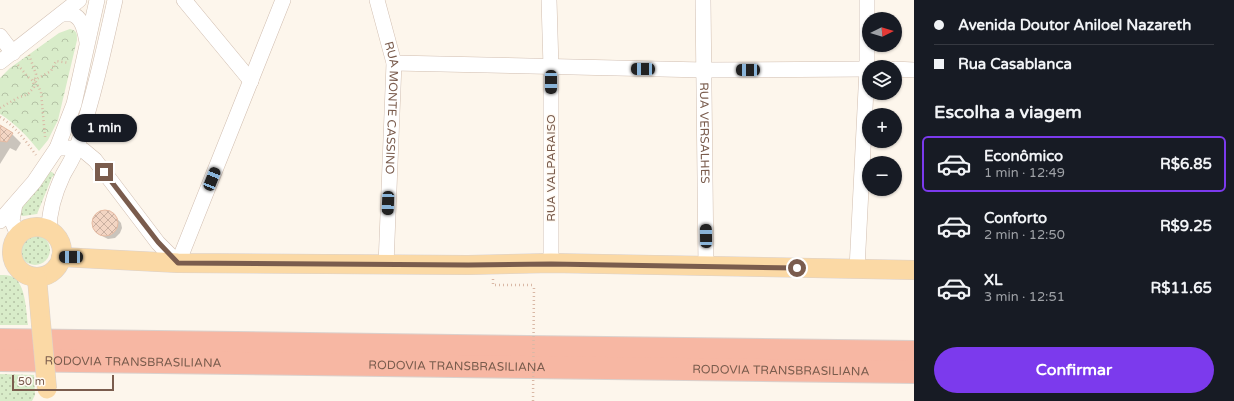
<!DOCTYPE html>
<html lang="pt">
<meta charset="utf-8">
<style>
body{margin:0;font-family:"Varela Round",sans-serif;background:#20242c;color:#f1f3f6;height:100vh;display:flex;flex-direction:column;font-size:15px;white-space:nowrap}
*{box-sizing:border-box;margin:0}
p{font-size:13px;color:#9ea1a6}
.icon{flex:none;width:22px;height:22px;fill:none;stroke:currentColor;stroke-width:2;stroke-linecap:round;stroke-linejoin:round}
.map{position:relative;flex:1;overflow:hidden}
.drawer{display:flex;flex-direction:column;background:#171b24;width:320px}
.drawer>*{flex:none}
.hud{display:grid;align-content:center;height:88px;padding:0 20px;background:#171b24}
.needle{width:26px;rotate:85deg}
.tools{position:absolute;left:862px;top:12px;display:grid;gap:8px}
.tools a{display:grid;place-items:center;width:40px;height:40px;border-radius:50%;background:#171b24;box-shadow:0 1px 3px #0004;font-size:20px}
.scale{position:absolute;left:12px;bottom:10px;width:102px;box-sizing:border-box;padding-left:4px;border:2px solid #7a5c4d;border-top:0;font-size:11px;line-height:14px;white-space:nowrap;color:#7a5c4d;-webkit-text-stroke:3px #fffaf3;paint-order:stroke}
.end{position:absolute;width:18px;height:18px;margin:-9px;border:5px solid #7a5c4d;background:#fff;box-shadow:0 0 0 2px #fff}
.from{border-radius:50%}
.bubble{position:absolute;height:28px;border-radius:14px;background:#171b24;box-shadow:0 1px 3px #0004;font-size:13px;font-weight:700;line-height:28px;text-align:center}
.car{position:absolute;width:12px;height:24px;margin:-12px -6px;border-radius:5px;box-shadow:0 0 3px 1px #0007;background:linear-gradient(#222 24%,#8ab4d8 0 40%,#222 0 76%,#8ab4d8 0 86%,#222 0)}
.hud b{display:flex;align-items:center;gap:14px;height:38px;font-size:15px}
.hud b+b{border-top:1px solid #363941}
.hud i{width:10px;height:10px;background:#f1f3f6}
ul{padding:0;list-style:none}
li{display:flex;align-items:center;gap:12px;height:56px;margin:0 8px 6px;padding:0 12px;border:2px solid transparent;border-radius:6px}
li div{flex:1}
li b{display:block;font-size:15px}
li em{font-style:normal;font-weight:700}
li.selected{border-color:#7c3aed}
li>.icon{width:36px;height:36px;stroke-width:1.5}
h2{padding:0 20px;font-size:18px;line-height:48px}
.button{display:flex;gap:8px;margin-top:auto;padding:8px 20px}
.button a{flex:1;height:46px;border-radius:24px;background:#7c3aed;color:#fff;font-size:16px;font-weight:700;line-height:46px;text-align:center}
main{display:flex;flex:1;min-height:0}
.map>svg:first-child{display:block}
.grass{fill:url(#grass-dots)}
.park{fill:url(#park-crowns)}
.shadow{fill:#0003}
.building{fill:url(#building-cross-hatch);stroke:#e6bba3}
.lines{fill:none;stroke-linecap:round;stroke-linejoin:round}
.minor-casing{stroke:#d1beb0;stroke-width:16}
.major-casing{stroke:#dad1cd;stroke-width:20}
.highway-casing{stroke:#dad1cd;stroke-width:24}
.path{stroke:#d9b8a5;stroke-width:2.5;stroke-dasharray:1 3;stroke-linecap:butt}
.minor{stroke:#fff;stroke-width:15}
.major{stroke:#fbd9a5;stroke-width:19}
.highway{stroke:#f7b7a3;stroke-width:22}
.major-bridge-casing{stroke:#dad1cd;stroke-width:20;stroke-linecap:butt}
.path-bridge{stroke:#d9b8a5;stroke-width:2.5;stroke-dasharray:1 3;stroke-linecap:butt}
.major-bridge{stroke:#fbd9a5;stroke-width:19}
.route{stroke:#7a5c4d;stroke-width:5}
.labels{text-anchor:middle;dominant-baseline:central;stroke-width:3;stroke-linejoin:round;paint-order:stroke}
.street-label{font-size:12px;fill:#7a5c4d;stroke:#fffaf3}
</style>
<main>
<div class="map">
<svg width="914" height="401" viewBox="0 0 914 401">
<defs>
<pattern id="grass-dots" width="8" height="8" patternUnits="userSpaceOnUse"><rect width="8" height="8" fill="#d8ecc9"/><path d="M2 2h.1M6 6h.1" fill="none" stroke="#b4c2a5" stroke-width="1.8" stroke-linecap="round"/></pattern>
<pattern id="park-crowns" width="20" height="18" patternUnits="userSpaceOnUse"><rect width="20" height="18" fill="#d8ecc9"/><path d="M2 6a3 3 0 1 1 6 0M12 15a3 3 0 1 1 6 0" fill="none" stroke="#b4c2a5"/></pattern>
<pattern id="building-cross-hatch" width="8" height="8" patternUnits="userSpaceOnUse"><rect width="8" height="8" fill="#f3d5c3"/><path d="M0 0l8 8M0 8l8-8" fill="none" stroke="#cab0a1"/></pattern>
</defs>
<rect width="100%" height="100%" fill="#fdf6ec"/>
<g class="grass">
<polygon points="45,170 52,172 55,175 52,177 37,214 23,216 20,215 24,202"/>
<circle cx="35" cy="250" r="15"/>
<path d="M0,275c4,0 9,0 13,2 13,7 13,35 15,48h-28z"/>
<polygon points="0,374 34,375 35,395 32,401 0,401"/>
</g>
<path class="park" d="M70,29c7,2 7,4 7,11l-19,80 -10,20 -9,11c-12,-15 -23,-27 -39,-37v-36l10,-10 49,-35z"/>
<g class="shadow">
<polygon points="0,126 12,134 21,143 16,151 10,148 0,164"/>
<polygon points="104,211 109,211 113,214 121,223 122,228 120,233 115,238 108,239 100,235 95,230 93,225 93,220 95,215 99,212"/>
</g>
<g class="building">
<polygon points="0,125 13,133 7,142 0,141"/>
<circle cx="105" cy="223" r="13"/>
</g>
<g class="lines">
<defs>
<g id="minor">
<polyline points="184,0 251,81"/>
<path id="s1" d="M377,0l17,63 -8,202"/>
<polyline points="549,0 551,67 551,263"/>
<path id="s2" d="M703,0l3,266"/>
<path d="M62,14c3,0 7,0 10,0 11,4 13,18 15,28"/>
<polyline points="0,36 13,53"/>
<polyline points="0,62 79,0"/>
<polyline points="394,63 704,70 869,69"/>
<polyline points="895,69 914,70"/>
<polyline points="57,148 77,148 83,150 95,160 158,243 178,263 283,0"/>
<polyline points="15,204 12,221 18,235"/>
<polyline points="0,221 34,182 57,148 74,104 97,0"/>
<path d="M49,230c0,-18 6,-38 14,-55 5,-9 11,-18 14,-28 16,-48 27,-97 38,-147"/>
<polyline points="857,269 867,69 867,0"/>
</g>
<g id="major">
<circle cx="37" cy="252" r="25"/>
<polyline points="61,257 178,263 468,265 551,263 914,270"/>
<polyline points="37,278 41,324"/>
</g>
<g id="highway">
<polyline points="0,340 914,352"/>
<path id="s3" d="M0,360l914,12"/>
</g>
</defs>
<use href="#minor" class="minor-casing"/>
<use href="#major" class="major-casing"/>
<use href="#highway" class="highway-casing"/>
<g class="path">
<polyline points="29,55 36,74 35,80 41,92 45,137"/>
<polyline points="18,65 28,77 33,81"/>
<polyline points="0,108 19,97 24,96 29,93 34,87 33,81 51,71 56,61 69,63"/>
<path d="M0,117c16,10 25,23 36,38"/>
<polyline points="493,279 493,285 534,285"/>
</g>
<use href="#minor" class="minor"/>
<use href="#major" class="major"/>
<use href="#highway" class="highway"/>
<defs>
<polyline id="major-bridge" points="41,324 47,389"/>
</defs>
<use href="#major-bridge" class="major-bridge-casing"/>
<polyline class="path-bridge" points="533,401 534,285"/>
<use href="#major-bridge" class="major-bridge"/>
</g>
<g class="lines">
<polyline class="route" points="104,172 158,242 178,263 468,265 551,264 797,268"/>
</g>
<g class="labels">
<g class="street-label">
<text stroke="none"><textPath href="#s1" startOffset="110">RUA MONTE CASSINO</textPath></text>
<text stroke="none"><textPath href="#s2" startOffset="133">RUA VERSALHES</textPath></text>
<text transform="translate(551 168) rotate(-90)">RUA VALPARAISO</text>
<text stroke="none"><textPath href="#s3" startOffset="133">RODOVIA TRANSBRASILIANA</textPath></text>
<text stroke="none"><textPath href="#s3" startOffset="457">RODOVIA TRANSBRASILIANA</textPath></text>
<text stroke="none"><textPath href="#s3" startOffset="781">RODOVIA TRANSBRASILIANA</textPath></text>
</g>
</g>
</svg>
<div class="tools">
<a><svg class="needle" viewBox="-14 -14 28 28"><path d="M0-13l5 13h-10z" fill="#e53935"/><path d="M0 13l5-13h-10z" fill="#9ea1a6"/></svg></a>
<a><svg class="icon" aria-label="layers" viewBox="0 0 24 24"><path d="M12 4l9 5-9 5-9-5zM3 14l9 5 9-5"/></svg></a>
<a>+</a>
<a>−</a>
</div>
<div class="scale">50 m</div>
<i class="end from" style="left:797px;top:268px"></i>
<i class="end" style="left:104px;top:172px"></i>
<div class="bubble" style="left:71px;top:114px;width:66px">1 min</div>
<i class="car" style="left:643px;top:69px;rotate:271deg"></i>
<i class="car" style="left:748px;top:70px;rotate:270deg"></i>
<i class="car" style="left:551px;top:82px;rotate:180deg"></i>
<i class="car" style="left:212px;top:179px;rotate:22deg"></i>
<i class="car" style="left:388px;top:203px;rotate:182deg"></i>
<i class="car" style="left:706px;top:236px;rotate:359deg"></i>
<i class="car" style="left:71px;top:257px;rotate:271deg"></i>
</div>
<section class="drawer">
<div class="hud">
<b><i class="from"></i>Avenida Doutor Aniloel Nazareth</b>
<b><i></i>Rua Casablanca</b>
</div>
<h2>Escolha a viagem</h2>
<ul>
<li class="selected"><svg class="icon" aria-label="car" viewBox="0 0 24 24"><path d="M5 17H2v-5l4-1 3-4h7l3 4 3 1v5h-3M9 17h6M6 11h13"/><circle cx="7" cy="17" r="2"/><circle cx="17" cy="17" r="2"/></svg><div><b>Econômico</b><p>1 min · 12:49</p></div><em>R$6.85</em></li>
<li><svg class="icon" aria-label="car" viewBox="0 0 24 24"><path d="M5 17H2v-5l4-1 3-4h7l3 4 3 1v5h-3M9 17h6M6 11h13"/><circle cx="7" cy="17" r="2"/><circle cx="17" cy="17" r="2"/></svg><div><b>Conforto</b><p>2 min · 12:50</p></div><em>R$9.25</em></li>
<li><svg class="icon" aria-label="car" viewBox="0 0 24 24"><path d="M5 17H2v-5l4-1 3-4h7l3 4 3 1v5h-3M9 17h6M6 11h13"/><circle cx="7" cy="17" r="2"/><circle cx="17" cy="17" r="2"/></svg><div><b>XL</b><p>3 min · 12:51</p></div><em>R$11.65</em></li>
</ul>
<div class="button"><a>Confirmar</a></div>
</section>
</main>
